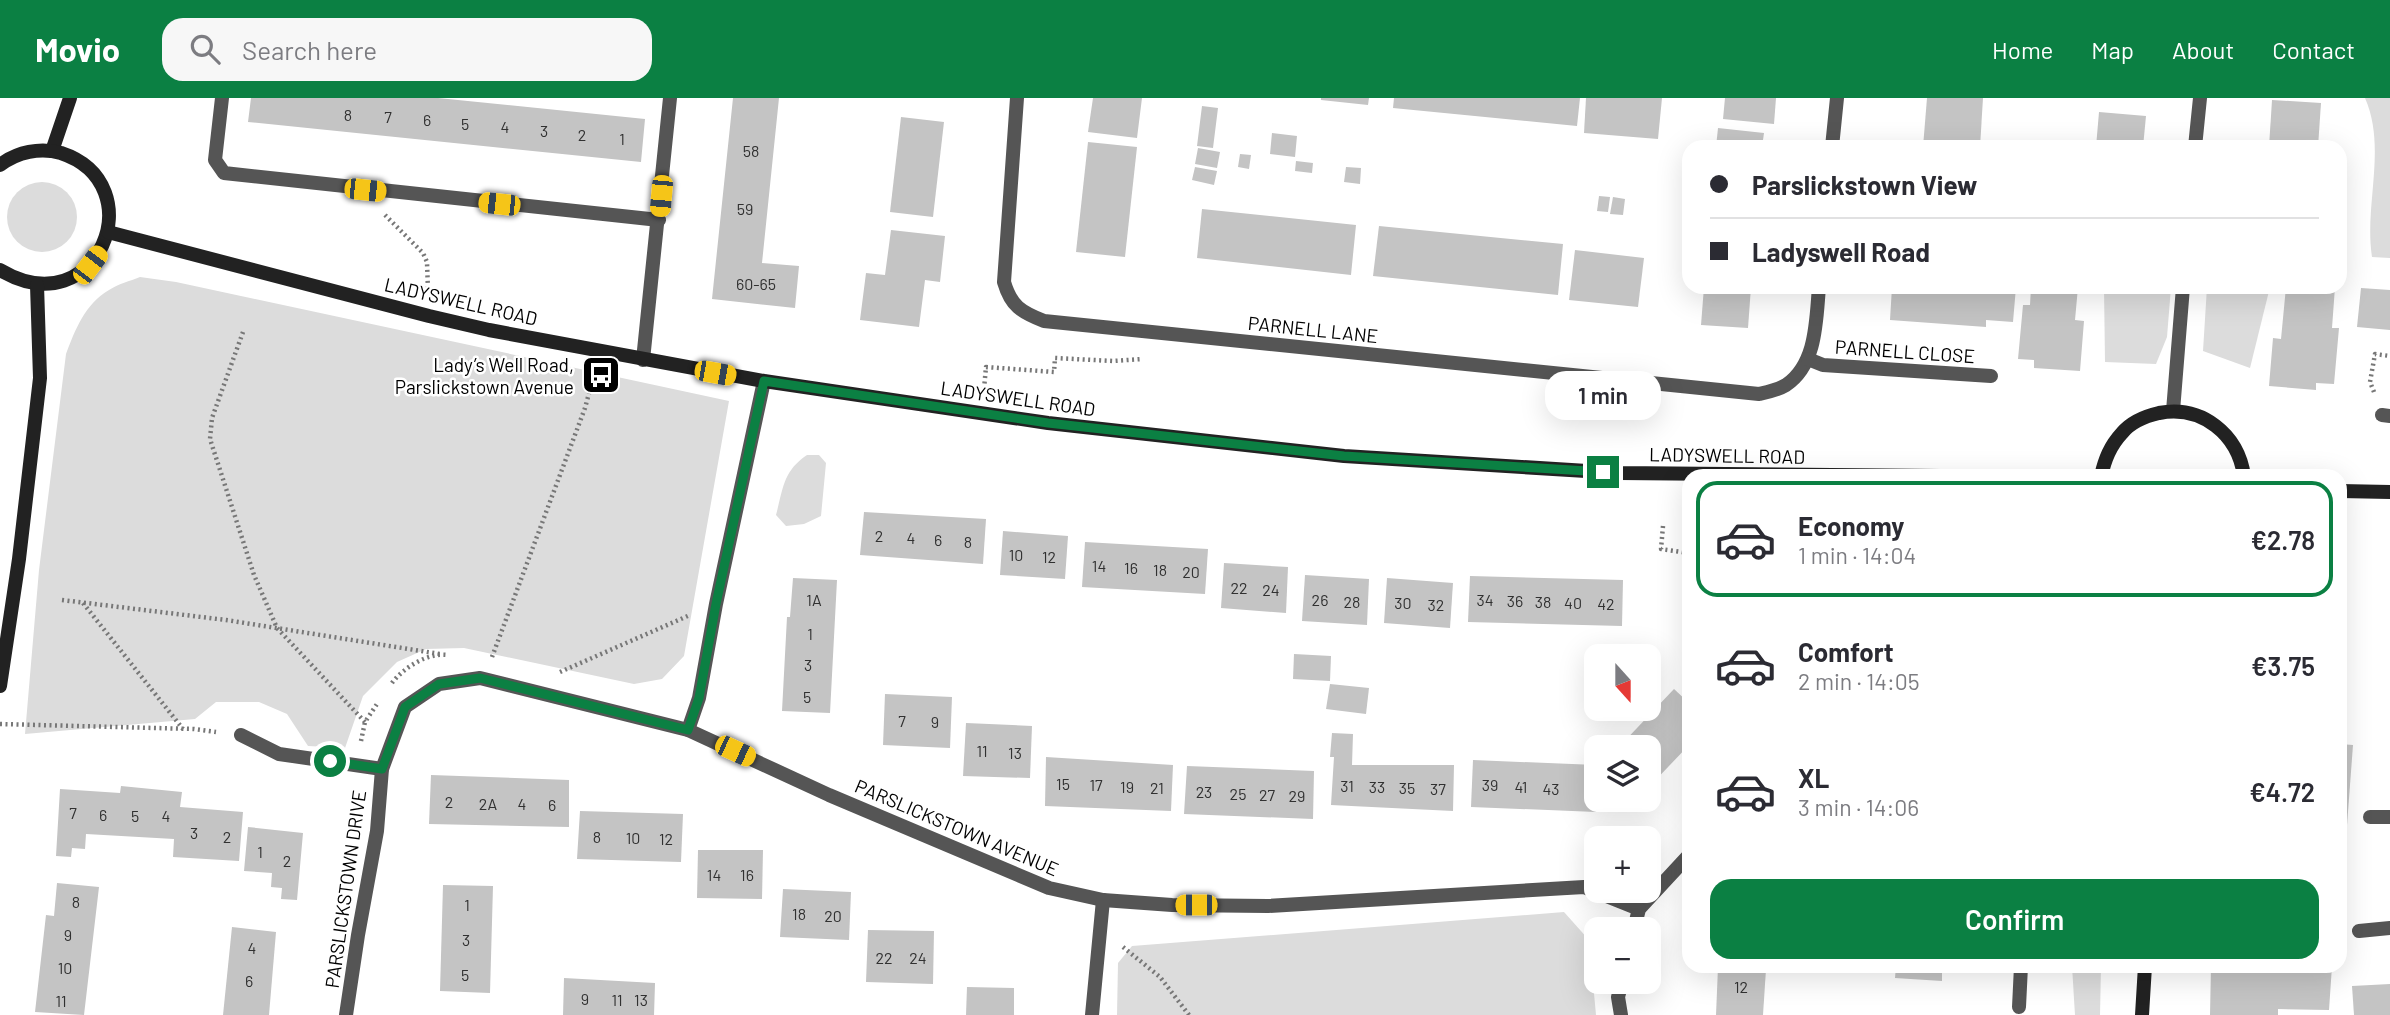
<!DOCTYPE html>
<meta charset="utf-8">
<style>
body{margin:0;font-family:Barlow,sans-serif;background:#f7f7f7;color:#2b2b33;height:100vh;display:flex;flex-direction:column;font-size:26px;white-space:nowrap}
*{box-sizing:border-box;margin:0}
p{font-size:23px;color:#7c7c81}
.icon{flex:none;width:38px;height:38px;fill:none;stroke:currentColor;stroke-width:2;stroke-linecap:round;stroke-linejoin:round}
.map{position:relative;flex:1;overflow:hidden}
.side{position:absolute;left:1682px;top:371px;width:665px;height:504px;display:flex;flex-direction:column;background:#fff;border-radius:21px;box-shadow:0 7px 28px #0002}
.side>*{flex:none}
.top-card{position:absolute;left:1682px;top:42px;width:665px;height:154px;border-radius:21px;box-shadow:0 7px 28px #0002;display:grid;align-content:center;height:154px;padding:0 28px;background:#fff}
.needle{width:46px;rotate:159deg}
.tools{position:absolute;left:1584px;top:546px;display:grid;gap:14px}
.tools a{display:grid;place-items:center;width:77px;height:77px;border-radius:14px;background:#fff;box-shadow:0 7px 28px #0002;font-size:35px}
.end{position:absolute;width:32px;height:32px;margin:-16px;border:9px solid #0b8043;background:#fff;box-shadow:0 0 0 4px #fff}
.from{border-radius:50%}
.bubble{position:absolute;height:49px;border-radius:21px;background:#fff;box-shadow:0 7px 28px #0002;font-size:23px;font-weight:600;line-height:49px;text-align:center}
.car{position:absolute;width:21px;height:42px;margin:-21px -10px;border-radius:9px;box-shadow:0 0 5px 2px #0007;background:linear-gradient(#f5c518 24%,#345 0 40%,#f5c518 0 76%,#345 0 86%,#f5c518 0)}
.top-card b{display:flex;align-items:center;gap:24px;height:66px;font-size:26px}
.top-card b+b{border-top:2px solid #e1e1e2}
.top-card i{width:18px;height:18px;background:#2b2b33}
ul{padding:12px 0 0;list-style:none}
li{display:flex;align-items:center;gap:21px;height:116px;margin:0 14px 10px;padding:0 14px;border:4px solid transparent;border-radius:21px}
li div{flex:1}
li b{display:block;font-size:26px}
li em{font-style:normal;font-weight:600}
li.selected{border-color:#0b8043}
li>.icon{width:63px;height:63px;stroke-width:1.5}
.button{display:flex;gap:14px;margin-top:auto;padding:14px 28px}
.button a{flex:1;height:80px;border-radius:21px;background:#0b8043;color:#fff;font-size:28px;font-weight:600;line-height:80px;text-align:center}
header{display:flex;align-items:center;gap:42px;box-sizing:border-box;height:98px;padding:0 35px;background:#0b8043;color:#fff}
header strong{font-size:33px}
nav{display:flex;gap:38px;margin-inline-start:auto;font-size:24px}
.search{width:490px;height:63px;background:#f7f7f7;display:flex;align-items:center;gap:18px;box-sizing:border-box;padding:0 24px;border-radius:21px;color:#7c7c81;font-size:26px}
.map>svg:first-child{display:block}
.green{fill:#dcdcdc}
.building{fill:#c4c4c4}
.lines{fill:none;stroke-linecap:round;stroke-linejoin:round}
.path{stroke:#777;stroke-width:4.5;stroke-dasharray:2 3.5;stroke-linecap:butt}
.lane{stroke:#555;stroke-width:14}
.street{stroke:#555;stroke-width:14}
.secondary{stroke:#222;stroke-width:14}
.route{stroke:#0b8043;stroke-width:9}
.labels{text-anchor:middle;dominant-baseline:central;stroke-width:5;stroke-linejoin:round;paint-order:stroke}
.number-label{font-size:16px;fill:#313131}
.street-label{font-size:19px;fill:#000;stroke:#fff}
.poi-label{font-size:19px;fill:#000;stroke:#fff;text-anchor:end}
</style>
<header>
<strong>Movio</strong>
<div class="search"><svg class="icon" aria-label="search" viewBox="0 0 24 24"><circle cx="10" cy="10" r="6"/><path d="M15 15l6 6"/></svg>Search here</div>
<nav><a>Home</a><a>Map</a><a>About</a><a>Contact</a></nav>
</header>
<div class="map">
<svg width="2390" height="917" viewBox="0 0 2390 917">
<rect width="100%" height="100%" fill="#fff"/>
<g class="green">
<path d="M2365,0h25v160l-18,-1c-8,-52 15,-109 -7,-159z"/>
<circle cx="42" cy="119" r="35"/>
<path d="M140,179l36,5 553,119 -45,255 -22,23 -28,5 -170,-36 -38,1 -29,13 -34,34 -18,52 -37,-2 -21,-32 -28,-12h-43l-21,17 -170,15 14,-164 27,-216c9,-24 19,-50 43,-64 9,-6 21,-9 31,-13z"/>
<polygon points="2104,189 2171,189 2167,239 2156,266 2105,264"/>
<polygon points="2207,189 2270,189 2250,270 2203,253"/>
<path d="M807,357h12l7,8 -5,53 -17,8 -18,2 -10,-11c7,-26 7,-44 31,-60z"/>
<polygon points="1564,814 1589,842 1596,917 1117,917 1118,865 1132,848"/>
<polygon points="2072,868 2101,868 2100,917 2075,917"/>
</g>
<g class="building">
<polygon points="251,0 438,0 645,21 641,64 248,24"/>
<polygon points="733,0 779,0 762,165 799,168 795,210 712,201"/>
<polygon points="1093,0 1142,0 1137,40 1088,34"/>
<polygon points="1321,0 1369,0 1368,7 1321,2"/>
<polygon points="1394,0 1580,0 1577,28 1393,10"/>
<polygon points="1586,0 1662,0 1658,41 1584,35"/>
<polygon points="1725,0 1776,0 1774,26 1723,21"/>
<polygon points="1927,0 1983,0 1980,49 1923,49"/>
<polygon points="2272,2 2321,5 2318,49 2269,49"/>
<polygon points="1202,8 1218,10 1213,50 1197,48"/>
<polygon points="2099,14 2146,18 2143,49 2096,49"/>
<polygon points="901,19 944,24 933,119 890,114"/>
<polygon points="1718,30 1764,35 1762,49 1716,49"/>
<polygon points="1272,35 1297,38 1295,59 1270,56"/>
<polygon points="1088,44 1137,49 1125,159 1076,154"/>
<polygon points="1198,50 1220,54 1217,70 1195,66"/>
<polygon points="1240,56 1251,57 1249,71 1238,69"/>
<polygon points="1296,63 1313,65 1312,75 1295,73"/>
<polygon points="1195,69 1217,73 1214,87 1192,82"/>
<polygon points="1346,69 1361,70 1360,86 1344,84"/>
<polygon points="1599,98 1610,99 1608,114 1597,113"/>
<polygon points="1613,99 1625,101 1623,117 1610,116"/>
<polygon points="1202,111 1356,127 1351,177 1197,160"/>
<polygon points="1379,128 1563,146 1558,197 1373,178"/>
<polygon points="891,132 945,138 940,184 925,182 919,229 860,222 866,175 885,177"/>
<polygon points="1575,152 1644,160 1638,209 1569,202"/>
<polygon points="1704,189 1751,189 1748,230 1701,227"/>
<polygon points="1892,189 2016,189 2013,224 1986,222 1986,229 1890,222"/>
<polygon points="2031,189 2078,189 2075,222 2084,223 2080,273 2034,270 2034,262 2018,261 2023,207 2030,207"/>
<polygon points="2286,189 2335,189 2332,230 2339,230 2334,286 2316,285 2316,292 2269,288 2273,240 2281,241"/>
<polygon points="2361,190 2390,192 2390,232 2357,229"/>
<polygon points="864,414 986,421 983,466 860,457"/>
<polygon points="1003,433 1068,438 1065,481 1000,477"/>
<polygon points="1085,444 1208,451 1205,496 1082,489"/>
<polygon points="1224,465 1288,469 1286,515 1221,510"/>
<polygon points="1305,477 1369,481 1367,527 1302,523"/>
<polygon points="1470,478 1623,482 1622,528 1468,524"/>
<polygon points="793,480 837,482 830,615 782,613 787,519 790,519"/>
<polygon points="1387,480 1453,485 1450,530 1384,525"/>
<rect x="1685" y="491" width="4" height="95"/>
<polygon points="1294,556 1331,558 1330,583 1293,581"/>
<polygon points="1330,586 1369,590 1366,616 1326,611"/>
<polygon points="1674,591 1689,605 1689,647 1648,690 1648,649 1619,649"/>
<polygon points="885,596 952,599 950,650 883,647"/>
<polygon points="966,625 1032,628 1030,680 963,678"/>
<polygon points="1332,635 1353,636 1352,667 1454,667 1453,713 1331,707 1334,659 1330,659"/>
<polygon points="2340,646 2353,647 2345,754 2340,754"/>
<polygon points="1046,659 1173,667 1171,713 1045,708"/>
<polygon points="1473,662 1596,667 1596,714 1471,709"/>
<polygon points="1187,668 1314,673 1313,721 1184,716"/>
<polygon points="431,677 569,682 569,729 429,726"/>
<polygon points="121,688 182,694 180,709 243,714 239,763 173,759 174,741 86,736 85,751 72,750 71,759 56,758 60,691 120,695"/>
<polygon points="580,713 683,716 681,764 577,761"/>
<polygon points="248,729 303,735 297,802 281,801 282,790 271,789 272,775 244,773"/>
<polygon points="698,752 763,752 762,801 697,800"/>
<polygon points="57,785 99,789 84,917 35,914 46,817 54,818"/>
<polygon points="443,787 493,788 490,895 440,893"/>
<polygon points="783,791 851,794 849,842 780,839"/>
<polygon points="232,829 276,834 269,917 223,917"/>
<polygon points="868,832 934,833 933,886 866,884"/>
<polygon points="1896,868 1942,868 1942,883 1895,880"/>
<polygon points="2211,868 2332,868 2329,912 2278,911 2278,917 2210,917"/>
<polygon points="1718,869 1766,871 1763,917 1716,917"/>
<polygon points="564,880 655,885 654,917 563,917"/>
<polygon points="2390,886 2390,917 2354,917 2352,888"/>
<polygon points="967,889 1014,890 1014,917 966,917"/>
</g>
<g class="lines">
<g class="path">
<polyline points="385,117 423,155 427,164 428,193"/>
<polyline points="243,234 212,320 210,341 254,477 277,530 365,624"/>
<polyline points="984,291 986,269 1054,274 1055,260 1113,263 1142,261"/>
<polyline points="2374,294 2370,284 2375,256 2390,258"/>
<polyline points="1663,428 1661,451 1689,455"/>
<polyline points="62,502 226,522 440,556"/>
<polyline points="83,505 183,631"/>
<polyline points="492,559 585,310 594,277"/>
<polyline points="560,574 690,517"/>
<path d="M392,585c11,-15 36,-31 56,-28"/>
<polyline points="0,626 194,631 216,634"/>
<polyline points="361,643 365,624 377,606"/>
<polyline points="1123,849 1160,879 1189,917"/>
</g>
<g class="lane">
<polyline points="2370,719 2390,719"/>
<polyline points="2359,833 2390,830"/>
</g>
<g class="street">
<polyline points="222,0 215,62 224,75 659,122"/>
<path d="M1017,0l-13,184c7,24 17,30 40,39l715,73c9,-2 19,-4 27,-9 31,-21 30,-65 33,-98"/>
<polyline points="1832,49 1837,0"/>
<polyline points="2195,49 2200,0"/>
<polyline points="1808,261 1823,267 1991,278"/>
<polyline points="643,262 670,0"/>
<polyline points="2173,313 2183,189"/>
<polyline points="2382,317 2390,318"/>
<polyline points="688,632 699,600 716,506 764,283"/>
<polyline points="241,637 279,656 382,671"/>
<polyline points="1634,831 1639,811 1689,757"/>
<polyline points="2019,909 2021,868"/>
<polyline points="346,917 358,837 377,733 382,671 405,609 439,586 480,580 688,632 829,697 1049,790 1103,802 1172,807 1268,808 1584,789 1639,811"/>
<polyline points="1092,917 1103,802"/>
<polyline points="1621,917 1618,899 1622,884"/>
</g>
<g class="secondary">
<polyline points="52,53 70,0"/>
<path d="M0,67c17,-13 40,-18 61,-12 94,31 37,175 -61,117"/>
<polyline points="108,134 429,218 489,232 764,283 1048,325 1344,358 1619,375 1940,378"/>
<path d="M2101,378c4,-17 9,-30 21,-43 9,-11 24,-17 37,-20 43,-8 79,21 85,63"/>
<polyline points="2340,393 2390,394"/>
<polyline points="0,588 19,461 40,280 37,187"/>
<polyline points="2142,917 2145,868"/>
</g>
</g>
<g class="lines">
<polyline class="route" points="330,663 382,671 405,609 439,586 480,580 688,632 699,600 716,506 764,283 1048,325 1344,358 1603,374"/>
</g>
<defs>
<symbol id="bus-square" viewBox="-11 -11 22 22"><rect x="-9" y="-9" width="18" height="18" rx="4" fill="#000" stroke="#fff"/><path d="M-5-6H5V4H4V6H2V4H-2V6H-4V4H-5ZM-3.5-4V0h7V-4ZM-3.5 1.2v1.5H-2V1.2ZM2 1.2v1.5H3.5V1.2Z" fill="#fff"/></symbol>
</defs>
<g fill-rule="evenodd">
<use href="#bus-square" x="579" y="255" width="44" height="44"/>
</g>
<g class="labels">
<g class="number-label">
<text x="348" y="16">8</text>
<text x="388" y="18">7</text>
<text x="427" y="21">6</text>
<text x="465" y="25">5</text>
<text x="505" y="28">4</text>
<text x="544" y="32">3</text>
<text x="582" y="36">2</text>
<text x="622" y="40">1</text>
<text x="751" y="52">58</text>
<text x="745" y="110">59</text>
<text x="756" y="185">60-65</text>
<text x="879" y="437">2</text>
<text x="911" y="439">4</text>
<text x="938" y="441">6</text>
<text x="968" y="443">8</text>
<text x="1016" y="456">10</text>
<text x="1049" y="458">12</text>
<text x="1099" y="467">14</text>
<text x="1131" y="469">16</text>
<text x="1160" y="471">18</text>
<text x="1191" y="473">20</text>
<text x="1239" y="489">22</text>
<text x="1271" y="491">24</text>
<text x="814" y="501">1A</text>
<text x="1320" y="501">26</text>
<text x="1485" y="501">34</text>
<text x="1515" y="502">36</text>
<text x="1352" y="503">28</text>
<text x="1543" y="503">38</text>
<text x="1403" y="504">30</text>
<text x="1573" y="504">40</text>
<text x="1606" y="505">42</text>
<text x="1436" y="506">32</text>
<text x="810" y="535">1</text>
<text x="808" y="566">3</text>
<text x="807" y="598">5</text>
<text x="902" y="622">7</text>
<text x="935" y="623">9</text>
<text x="982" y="652">11</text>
<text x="1015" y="654">13</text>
<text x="1063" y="685">15</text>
<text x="1096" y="686">17</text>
<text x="1490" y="686">39</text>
<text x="1347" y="687">31</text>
<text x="1127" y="688">19</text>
<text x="1377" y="688">33</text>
<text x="1521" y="688">41</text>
<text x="1157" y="689">21</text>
<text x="1407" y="689">35</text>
<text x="1438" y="690">37</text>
<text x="1551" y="690">43</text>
<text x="1204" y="693">23</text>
<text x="1238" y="695">25</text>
<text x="1267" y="696">27</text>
<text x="1297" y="697">29</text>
<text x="449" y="703">2</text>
<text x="488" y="705">2A</text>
<text x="522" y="705">4</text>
<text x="552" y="706">6</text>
<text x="73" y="714">7</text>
<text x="103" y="716">6</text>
<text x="135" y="717">5</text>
<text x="166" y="717">4</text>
<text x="194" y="734">3</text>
<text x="227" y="738">2</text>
<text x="597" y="738">8</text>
<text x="633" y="739">10</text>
<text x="666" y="740">12</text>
<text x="260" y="753">1</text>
<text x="287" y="762">2</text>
<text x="714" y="776">14</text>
<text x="747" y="776">16</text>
<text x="76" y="803">8</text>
<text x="467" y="806">1</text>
<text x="799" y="815">18</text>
<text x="833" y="817">20</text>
<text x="68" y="836">9</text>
<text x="466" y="841">3</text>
<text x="252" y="849">4</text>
<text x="884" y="859">22</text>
<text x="918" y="859">24</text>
<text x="65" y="869">10</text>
<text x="465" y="876">5</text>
<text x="249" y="882">6</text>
<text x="1741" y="888">12</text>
<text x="585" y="900">9</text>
<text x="617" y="901">11</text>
<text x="641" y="901">13</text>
<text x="61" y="902">11</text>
</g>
<g class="street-label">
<text transform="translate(461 203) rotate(13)">LADYSWELL ROAD</text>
<text transform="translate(1313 231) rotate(6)">PARNELL LANE</text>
<text transform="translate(1905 253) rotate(4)">PARNELL CLOSE</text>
<text transform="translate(1018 300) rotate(8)">LADYSWELL ROAD</text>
<text transform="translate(1727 357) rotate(1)">LADYSWELL ROAD</text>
<text transform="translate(957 729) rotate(23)">PARSLICKSTOWN AVENUE</text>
<text transform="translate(345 791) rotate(-82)">PARSLICKSTOWN DRIVE</text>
</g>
<g class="poi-label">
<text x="574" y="266">Lady’s Well Road,<tspan x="574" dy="22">Parslickstown Avenue</tspan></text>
</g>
</g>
</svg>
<div class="tools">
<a><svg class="needle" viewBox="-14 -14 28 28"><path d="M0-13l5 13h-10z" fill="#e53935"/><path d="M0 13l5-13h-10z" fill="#7c7c81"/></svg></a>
<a><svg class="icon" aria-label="layers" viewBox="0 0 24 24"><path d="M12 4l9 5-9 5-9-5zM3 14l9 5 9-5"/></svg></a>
<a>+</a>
<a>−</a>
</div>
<i class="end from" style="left:330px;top:663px"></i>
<i class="end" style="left:1603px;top:374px"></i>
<div class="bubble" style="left:1545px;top:273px;width:116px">1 min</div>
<i class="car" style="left:365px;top:92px;rotate:96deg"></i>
<i class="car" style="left:661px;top:98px;rotate:185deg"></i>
<i class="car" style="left:499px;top:106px;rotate:276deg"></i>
<i class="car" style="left:90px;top:167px;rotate:37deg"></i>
<i class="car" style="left:715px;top:275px;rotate:100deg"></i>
<i class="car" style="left:735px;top:653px;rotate:115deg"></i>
<i class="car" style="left:1196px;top:807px;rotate:270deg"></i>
<div class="top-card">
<b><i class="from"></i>Parslickstown View</b>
<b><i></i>Ladyswell Road</b>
</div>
<section class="side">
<ul>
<li class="selected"><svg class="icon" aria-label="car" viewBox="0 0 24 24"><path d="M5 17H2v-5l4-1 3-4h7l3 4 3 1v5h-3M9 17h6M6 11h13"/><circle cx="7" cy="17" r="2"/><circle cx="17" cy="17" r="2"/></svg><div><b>Economy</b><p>1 min · 14:04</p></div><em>€2.78</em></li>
<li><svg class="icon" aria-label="car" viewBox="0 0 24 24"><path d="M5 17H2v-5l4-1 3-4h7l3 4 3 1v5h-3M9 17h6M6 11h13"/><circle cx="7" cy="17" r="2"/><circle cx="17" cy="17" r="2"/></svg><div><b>Comfort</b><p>2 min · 14:05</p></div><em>€3.75</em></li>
<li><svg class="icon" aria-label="car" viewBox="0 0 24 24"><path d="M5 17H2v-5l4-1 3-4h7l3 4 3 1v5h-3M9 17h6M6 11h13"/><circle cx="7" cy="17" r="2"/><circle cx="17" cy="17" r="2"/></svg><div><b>XL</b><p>3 min · 14:06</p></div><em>€4.72</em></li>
</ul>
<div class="button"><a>Confirm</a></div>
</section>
</div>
